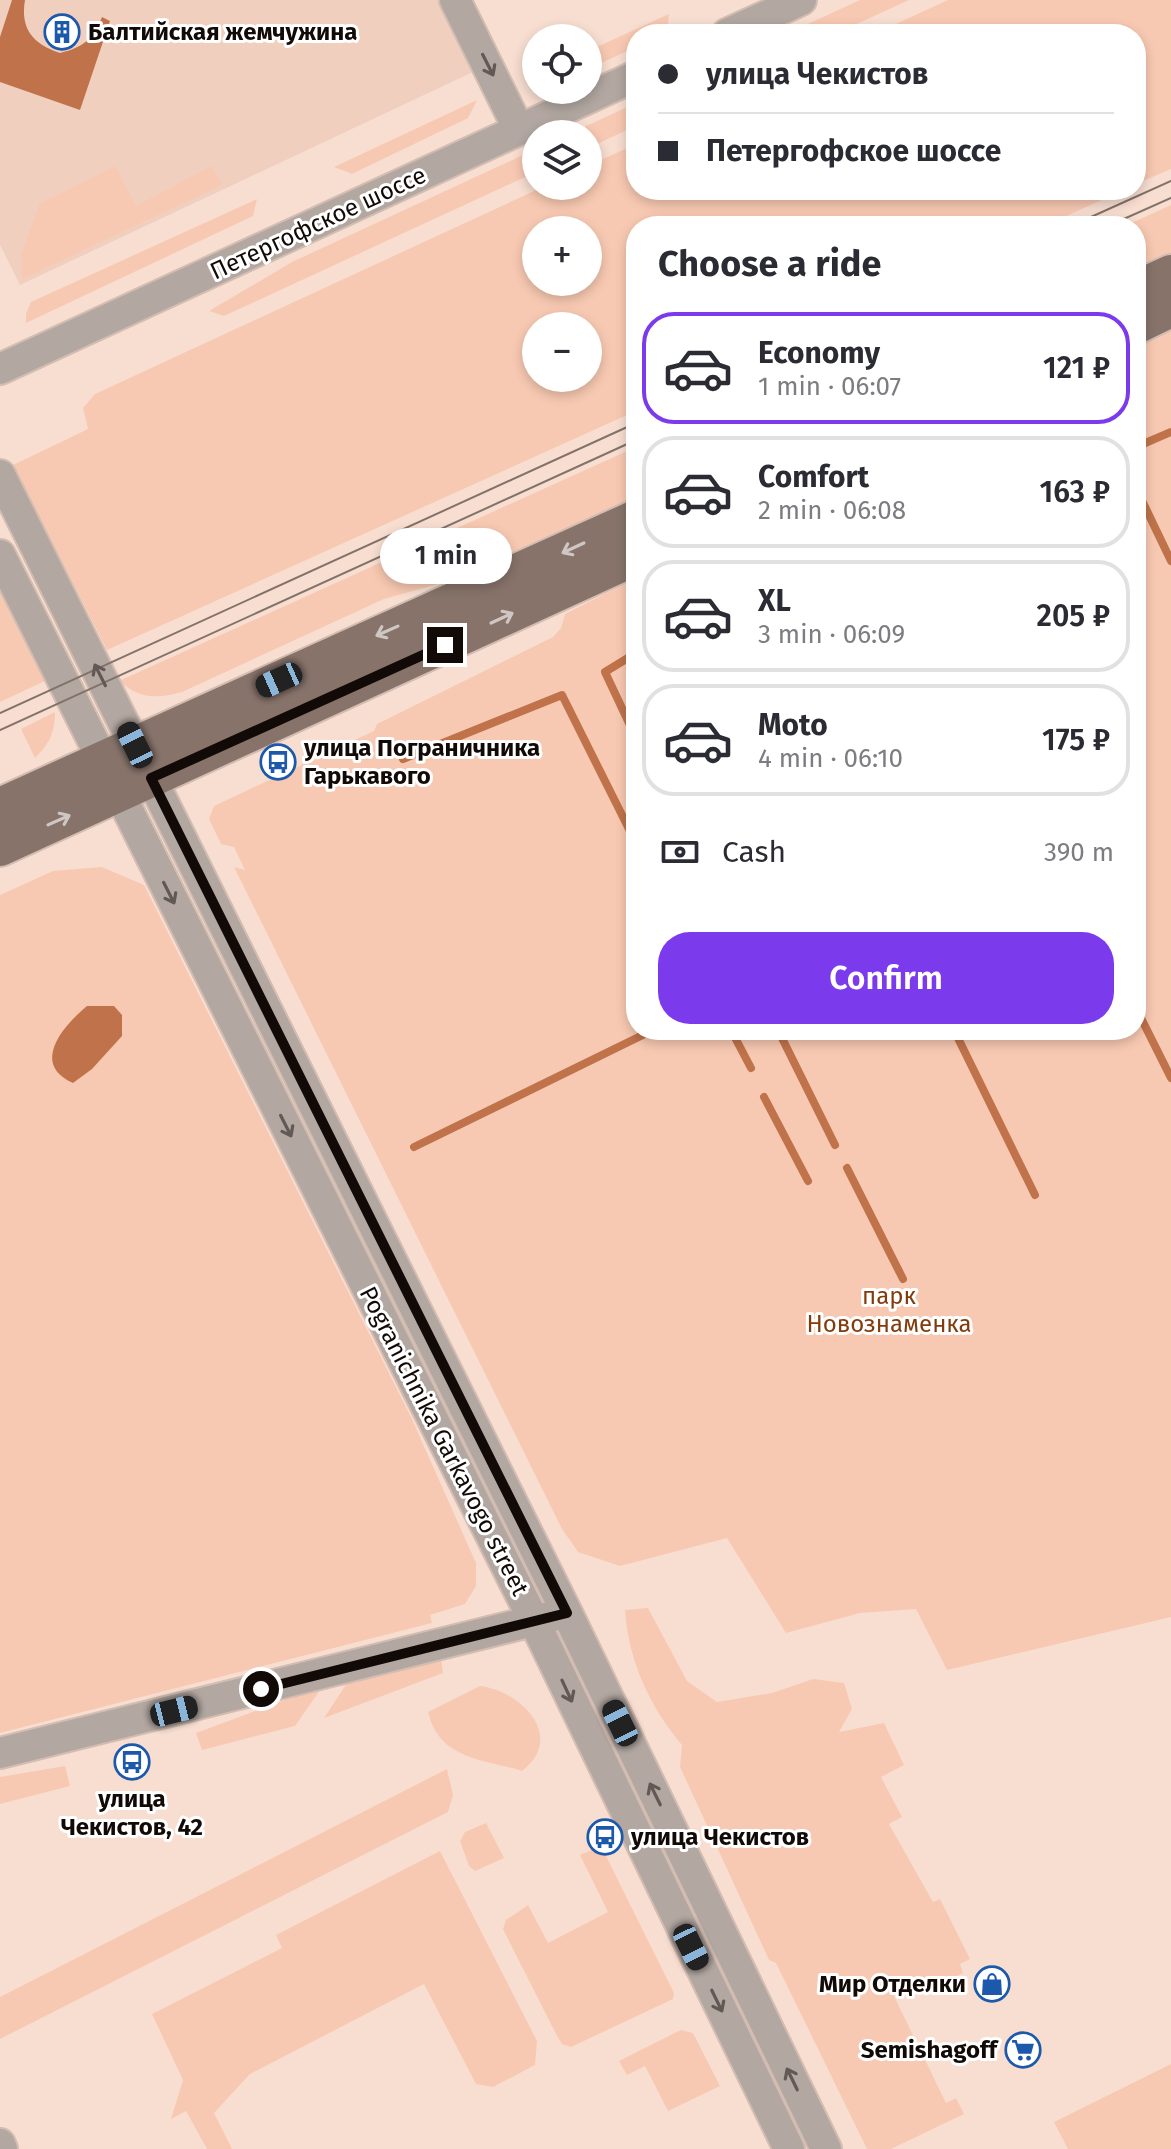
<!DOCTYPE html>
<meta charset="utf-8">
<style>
body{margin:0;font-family:"Fira Sans",sans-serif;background:#f7f7f7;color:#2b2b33;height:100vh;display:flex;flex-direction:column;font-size:30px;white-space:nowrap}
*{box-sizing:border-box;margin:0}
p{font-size:26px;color:#7c7c81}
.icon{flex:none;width:44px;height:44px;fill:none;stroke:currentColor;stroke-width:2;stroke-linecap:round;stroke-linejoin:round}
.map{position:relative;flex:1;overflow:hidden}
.side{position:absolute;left:626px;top:216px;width:520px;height:824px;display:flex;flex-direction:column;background:#fff;border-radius:32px;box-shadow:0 4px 12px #0003}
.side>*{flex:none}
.top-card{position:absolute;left:626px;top:24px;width:520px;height:176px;border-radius:32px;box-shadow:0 4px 12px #0003;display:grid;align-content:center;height:176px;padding:0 32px;background:#fff}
.buttons{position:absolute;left:522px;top:24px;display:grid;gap:16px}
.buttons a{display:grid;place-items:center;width:80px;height:80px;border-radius:50%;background:#fff;box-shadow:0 4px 12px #0003;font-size:40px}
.end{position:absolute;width:36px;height:36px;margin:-18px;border:10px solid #120a06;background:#fff;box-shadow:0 0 0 4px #fff}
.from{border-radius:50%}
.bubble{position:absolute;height:56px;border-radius:28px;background:#fff;box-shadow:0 4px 12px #0003;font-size:26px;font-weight:600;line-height:56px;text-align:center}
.car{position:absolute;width:24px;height:48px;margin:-24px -12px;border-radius:10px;box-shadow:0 0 6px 2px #0007;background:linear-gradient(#222 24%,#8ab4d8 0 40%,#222 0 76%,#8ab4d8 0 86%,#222 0)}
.top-card b{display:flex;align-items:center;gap:28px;height:76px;font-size:30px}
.top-card b+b{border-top:2px solid #e1e1e2}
.top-card i{width:20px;height:20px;background:#2b2b33}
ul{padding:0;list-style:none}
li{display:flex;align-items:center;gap:24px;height:112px;margin:0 16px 12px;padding:0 16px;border:4px solid #e1e1e2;border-radius:32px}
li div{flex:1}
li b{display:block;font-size:30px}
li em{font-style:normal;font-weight:600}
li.active{border-color:#7c3aed}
li>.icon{width:72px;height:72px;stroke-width:1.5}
h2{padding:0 32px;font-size:36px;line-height:96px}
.pay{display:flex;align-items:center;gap:20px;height:88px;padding:0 32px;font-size:30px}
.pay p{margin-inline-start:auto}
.cta{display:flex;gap:16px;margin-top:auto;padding:16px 32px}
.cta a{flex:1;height:92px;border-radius:32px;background:#7c3aed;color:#fff;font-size:32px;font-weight:600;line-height:92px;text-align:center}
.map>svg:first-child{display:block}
.built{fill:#f0cfbf}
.green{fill:#f8c9b2;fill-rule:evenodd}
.water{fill:#c0734b}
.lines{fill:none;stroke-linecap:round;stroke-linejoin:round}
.stream{stroke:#c0734b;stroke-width:8}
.minor-casing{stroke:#d3bcb1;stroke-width:34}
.major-casing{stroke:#d3bcb1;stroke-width:42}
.minor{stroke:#b2a7a1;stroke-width:30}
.major{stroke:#87736a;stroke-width:38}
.tram{stroke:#827269;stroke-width:2}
.oneway{stroke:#625854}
.oneway2{stroke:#cfc7c3}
.route{stroke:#120a06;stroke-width:10}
.labels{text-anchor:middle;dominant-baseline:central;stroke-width:6;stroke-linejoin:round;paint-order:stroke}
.poi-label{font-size:24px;font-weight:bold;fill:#120a06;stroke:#fff;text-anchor:start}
.street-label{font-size:24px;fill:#120a06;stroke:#fff}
.park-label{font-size:24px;fill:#833b0c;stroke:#fff}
</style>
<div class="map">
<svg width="1171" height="2149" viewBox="0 0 1171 2149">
<rect width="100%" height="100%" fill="#f8ded1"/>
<polygon class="built" points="0,0 439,0 475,71 20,285 0,245"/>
<g class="green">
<polygon points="860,0 909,0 835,34 786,34"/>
<polygon points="948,0 1171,0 1171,169 1136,184 1136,34 874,34"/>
<polygon points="669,14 667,32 636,34 636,47 588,69 588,51"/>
<polygon points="477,100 468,118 352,174 334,167"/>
<polygon points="636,103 636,126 588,148 588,134 569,134"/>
<path d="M636,144v46h488l-80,36h-408v185l-529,239 -94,-185 75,-36 -5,-21 12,-14 450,-208h43v-20zM536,230h52v52h-52zM536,326h52v52h-52z"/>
<polygon points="536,149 536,172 224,316 209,311 292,262"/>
<polygon points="115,166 136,206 212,166 222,185 22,279 21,255 40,203"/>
<polygon points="257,199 253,216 26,323 26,314 31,302"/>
<polygon points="1171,205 1171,257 1136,273 1136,226 1125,226"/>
<polygon points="1171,324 1171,1617 947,1670 916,1609 860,1613 786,1633 727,1538 620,1566 578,1552 562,1529 234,867 245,870 234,847 221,844 209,819 214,806 374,731 377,724 553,637 561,628 565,614 636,578 636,1030 1136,1030 1136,340"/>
<path d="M636,447v56l-144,66 -108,30 -202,93c-26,7 -42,7 -63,-11z"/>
<polygon points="0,589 47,680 0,702"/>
<path d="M55,712c0,21 -6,32 -20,46l-14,-29z"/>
<polygon points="102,867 144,885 411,1417 476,1563 476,1586 465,1604 430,1615 432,1623 0,1733 0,895 53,871"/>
<path d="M648,1608l39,73 30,21 55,-9 41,-14 31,4 8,26 -13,23 45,-9 20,42 -23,12 21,40 -13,7 44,78 7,-3 30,60 -10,5 3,9 -30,15 -5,-11 -35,17 53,109 10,-5 8,16 -73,35h-24l-91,-186 -7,-3 -89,-193 2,-22c-32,-38 -54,-85 -57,-135z"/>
<polygon points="441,1660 443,1673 324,1718 349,1680"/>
<polygon points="323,1686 295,1726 202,1750 196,1733"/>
<path d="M480,1686c42,5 86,51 42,85 -38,-12 -83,-11 -94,-59z"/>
<polygon points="65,1766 70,1786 0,1804 0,1777"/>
<polygon points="447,1769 453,1795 448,1812 0,2039 0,1997"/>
<polygon points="486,1823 504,1858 475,1871 469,1866 460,1841 465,1832"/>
<polygon points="601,1846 674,1993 673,1999 571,2047 562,2044 556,2034 503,1929 506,1920 528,1905 548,1943 608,1912 580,1855"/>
<polygon points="440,1851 537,2041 535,2065 493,2087 476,2084 424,1984 250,2074 214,2113 232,2149 207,2149 186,2111 171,2119 183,2080 152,2014 282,1948 276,1935"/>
<polygon points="681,2030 693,2033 720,2086 668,2111 645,2066 627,2075 619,2061"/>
<polygon points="1171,2064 1171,2149 1068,2149 1054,2122"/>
</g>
<g class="water">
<path d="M12,0h13c-5,29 8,44 35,53 24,-6 32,-13 42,-36l8,4 -30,89 -80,-28v-45z"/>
<path d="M87,1006h27l8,9v21l-30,33 -19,14c-43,-19 -10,-57 14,-77z"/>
</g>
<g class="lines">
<g class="stream">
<polyline points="1136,447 1171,432"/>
<polyline points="1136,488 1171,561"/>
<polyline points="636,653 605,672 636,738"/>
<polyline points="403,759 562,695 636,843"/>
<polyline points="1136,1008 1171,1078"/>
<polyline points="731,1030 751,1068"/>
<polyline points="778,1030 835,1145"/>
<polyline points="954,1030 1035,1195"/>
<polyline points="764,1097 808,1181"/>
<polyline points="414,1147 653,1030"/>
<polyline points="847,1168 903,1279"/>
</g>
<defs>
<g id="minor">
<polyline points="455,0 519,130"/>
<polyline points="727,34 801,0"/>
<polyline points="0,369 636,76"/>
<polyline points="0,475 567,1613 826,2149"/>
<polyline points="0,555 534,1621 789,2149"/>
<polyline points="0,1753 553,1616"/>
<polyline points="0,2144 2,2149"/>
</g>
<g id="major">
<polyline points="1136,290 1171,274"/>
<polyline points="1136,325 1171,308"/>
<polyline points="0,807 636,519"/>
<polyline points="0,847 636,556"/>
</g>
</defs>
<use href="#minor" class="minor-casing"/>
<use href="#major" class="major-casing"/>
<use href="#minor" class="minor"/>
<use href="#major" class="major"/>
<g class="tram">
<polyline points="1071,226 1171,181"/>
<polyline points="1108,226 1171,198"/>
<polyline points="0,713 636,423"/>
<polyline points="0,730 636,440"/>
</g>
</g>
<defs><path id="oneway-shaft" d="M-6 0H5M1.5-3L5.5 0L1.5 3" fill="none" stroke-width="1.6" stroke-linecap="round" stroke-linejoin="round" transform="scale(2)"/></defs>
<g class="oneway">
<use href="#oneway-shaft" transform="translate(488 65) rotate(63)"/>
<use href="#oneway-shaft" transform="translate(100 675) rotate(-117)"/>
<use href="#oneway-shaft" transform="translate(169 893) rotate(63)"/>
<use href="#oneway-shaft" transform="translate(286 1126) rotate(63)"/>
<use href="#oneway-shaft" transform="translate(567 1691) rotate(65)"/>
<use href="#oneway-shaft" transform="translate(655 1794) rotate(-116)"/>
<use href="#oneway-shaft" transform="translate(717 2001) rotate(64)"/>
<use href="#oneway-shaft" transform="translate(792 2079) rotate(-116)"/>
</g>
<g class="oneway2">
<use href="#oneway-shaft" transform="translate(573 548) rotate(155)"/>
<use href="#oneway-shaft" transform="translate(502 618) rotate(-25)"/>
<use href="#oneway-shaft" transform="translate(387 631) rotate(156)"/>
<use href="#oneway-shaft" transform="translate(59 820) rotate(-24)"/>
</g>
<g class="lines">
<polyline class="route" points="261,1689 567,1613 151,778 445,645"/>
</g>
<defs>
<symbol id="building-ring" viewBox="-11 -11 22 22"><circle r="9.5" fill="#fff" stroke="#1d59aa" stroke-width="1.5"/><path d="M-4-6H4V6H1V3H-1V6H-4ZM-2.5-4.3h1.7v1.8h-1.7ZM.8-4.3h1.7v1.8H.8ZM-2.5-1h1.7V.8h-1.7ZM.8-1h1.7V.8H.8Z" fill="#1d59aa"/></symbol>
<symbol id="bus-ring" viewBox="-11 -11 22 22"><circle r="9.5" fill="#fff" stroke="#1d59aa" stroke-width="1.5"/><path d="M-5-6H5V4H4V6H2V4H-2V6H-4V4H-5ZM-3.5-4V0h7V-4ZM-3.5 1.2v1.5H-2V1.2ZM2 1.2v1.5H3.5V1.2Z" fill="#1d59aa"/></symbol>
<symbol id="shop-ring" viewBox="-11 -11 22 22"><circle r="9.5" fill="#fff" stroke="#1d59aa" stroke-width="1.5"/><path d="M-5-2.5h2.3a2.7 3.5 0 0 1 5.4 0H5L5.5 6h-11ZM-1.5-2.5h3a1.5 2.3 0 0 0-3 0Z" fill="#1d59aa"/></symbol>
<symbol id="supermarket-ring" viewBox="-11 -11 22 22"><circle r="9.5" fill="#fff" stroke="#1d59aa" stroke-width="1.5"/><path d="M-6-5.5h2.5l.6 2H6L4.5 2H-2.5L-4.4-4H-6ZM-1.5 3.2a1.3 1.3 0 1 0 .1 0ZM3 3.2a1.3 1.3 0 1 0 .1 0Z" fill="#1d59aa"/></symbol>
</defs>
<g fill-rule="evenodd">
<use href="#building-ring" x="42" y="12" width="40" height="40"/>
<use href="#bus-ring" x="258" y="742" width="40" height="40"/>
<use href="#bus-ring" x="112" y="1742" width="40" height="40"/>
<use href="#bus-ring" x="585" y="1817" width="40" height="40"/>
<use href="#shop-ring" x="972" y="1964" width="40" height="40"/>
<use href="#supermarket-ring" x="1003" y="2030" width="40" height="40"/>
</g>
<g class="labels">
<g class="poi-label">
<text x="88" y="32">Балтийская жемчужина</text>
<text x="304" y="748">улица Пограничника<tspan x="304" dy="28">Гарькавого</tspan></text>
<text x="132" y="1799" text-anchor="middle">улица<tspan x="132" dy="28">Чекистов, 42</tspan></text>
<text x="631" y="1837">улица Чекистов</text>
<text x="966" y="1984" text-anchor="end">Мир Отделки</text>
<text x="997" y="2050" text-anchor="end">Semishagoff</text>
</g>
<g class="street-label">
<text transform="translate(318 223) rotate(-25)">Петергофское шоссе</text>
<text transform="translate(444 1441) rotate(63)">Pogranichnika Garkavogo street</text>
</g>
<g class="park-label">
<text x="889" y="1296">парк<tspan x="889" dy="28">Новознаменка</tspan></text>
</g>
</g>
</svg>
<div class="buttons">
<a><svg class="icon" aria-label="locate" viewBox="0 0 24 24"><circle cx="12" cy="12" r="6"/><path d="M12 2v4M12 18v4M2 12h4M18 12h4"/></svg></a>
<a><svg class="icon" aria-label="layers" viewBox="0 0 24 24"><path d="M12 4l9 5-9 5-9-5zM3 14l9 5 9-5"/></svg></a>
<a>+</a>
<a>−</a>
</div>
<i class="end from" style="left:261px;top:1689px"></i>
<i class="end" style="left:445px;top:645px"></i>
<div class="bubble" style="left:380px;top:528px;width:132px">1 min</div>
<i class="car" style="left:279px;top:680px;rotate:246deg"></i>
<i class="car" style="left:135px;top:745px;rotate:334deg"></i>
<i class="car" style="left:174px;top:1711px;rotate:76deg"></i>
<i class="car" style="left:620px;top:1723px;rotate:334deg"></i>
<i class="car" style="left:691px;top:1947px;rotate:154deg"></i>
<div class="top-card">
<b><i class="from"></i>улица Чекистов</b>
<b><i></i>Петергофское шоссе</b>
</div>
<section class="side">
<h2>Choose a ride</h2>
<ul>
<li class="active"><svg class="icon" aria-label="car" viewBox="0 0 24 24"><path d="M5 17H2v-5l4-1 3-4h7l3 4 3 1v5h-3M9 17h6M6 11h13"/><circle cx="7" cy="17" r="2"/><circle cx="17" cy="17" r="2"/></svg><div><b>Economy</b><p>1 min · 06:07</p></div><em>121 ₽</em></li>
<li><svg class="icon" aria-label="car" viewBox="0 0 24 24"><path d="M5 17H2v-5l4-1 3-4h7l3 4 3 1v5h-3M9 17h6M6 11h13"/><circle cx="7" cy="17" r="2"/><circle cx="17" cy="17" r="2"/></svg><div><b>Comfort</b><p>2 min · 06:08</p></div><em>163 ₽</em></li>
<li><svg class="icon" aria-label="car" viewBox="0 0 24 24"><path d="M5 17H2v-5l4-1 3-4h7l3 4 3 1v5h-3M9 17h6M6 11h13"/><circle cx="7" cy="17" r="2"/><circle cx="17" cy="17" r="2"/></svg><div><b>XL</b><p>3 min · 06:09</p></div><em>205 ₽</em></li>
<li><svg class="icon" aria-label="car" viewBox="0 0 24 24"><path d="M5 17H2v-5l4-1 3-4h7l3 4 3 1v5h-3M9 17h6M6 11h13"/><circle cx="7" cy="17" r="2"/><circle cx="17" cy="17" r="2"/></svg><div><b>Moto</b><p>4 min · 06:10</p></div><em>175 ₽</em></li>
</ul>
<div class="pay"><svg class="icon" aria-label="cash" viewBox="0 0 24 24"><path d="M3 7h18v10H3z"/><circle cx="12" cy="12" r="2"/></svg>Cash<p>390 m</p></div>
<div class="cta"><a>Confirm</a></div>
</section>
</div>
